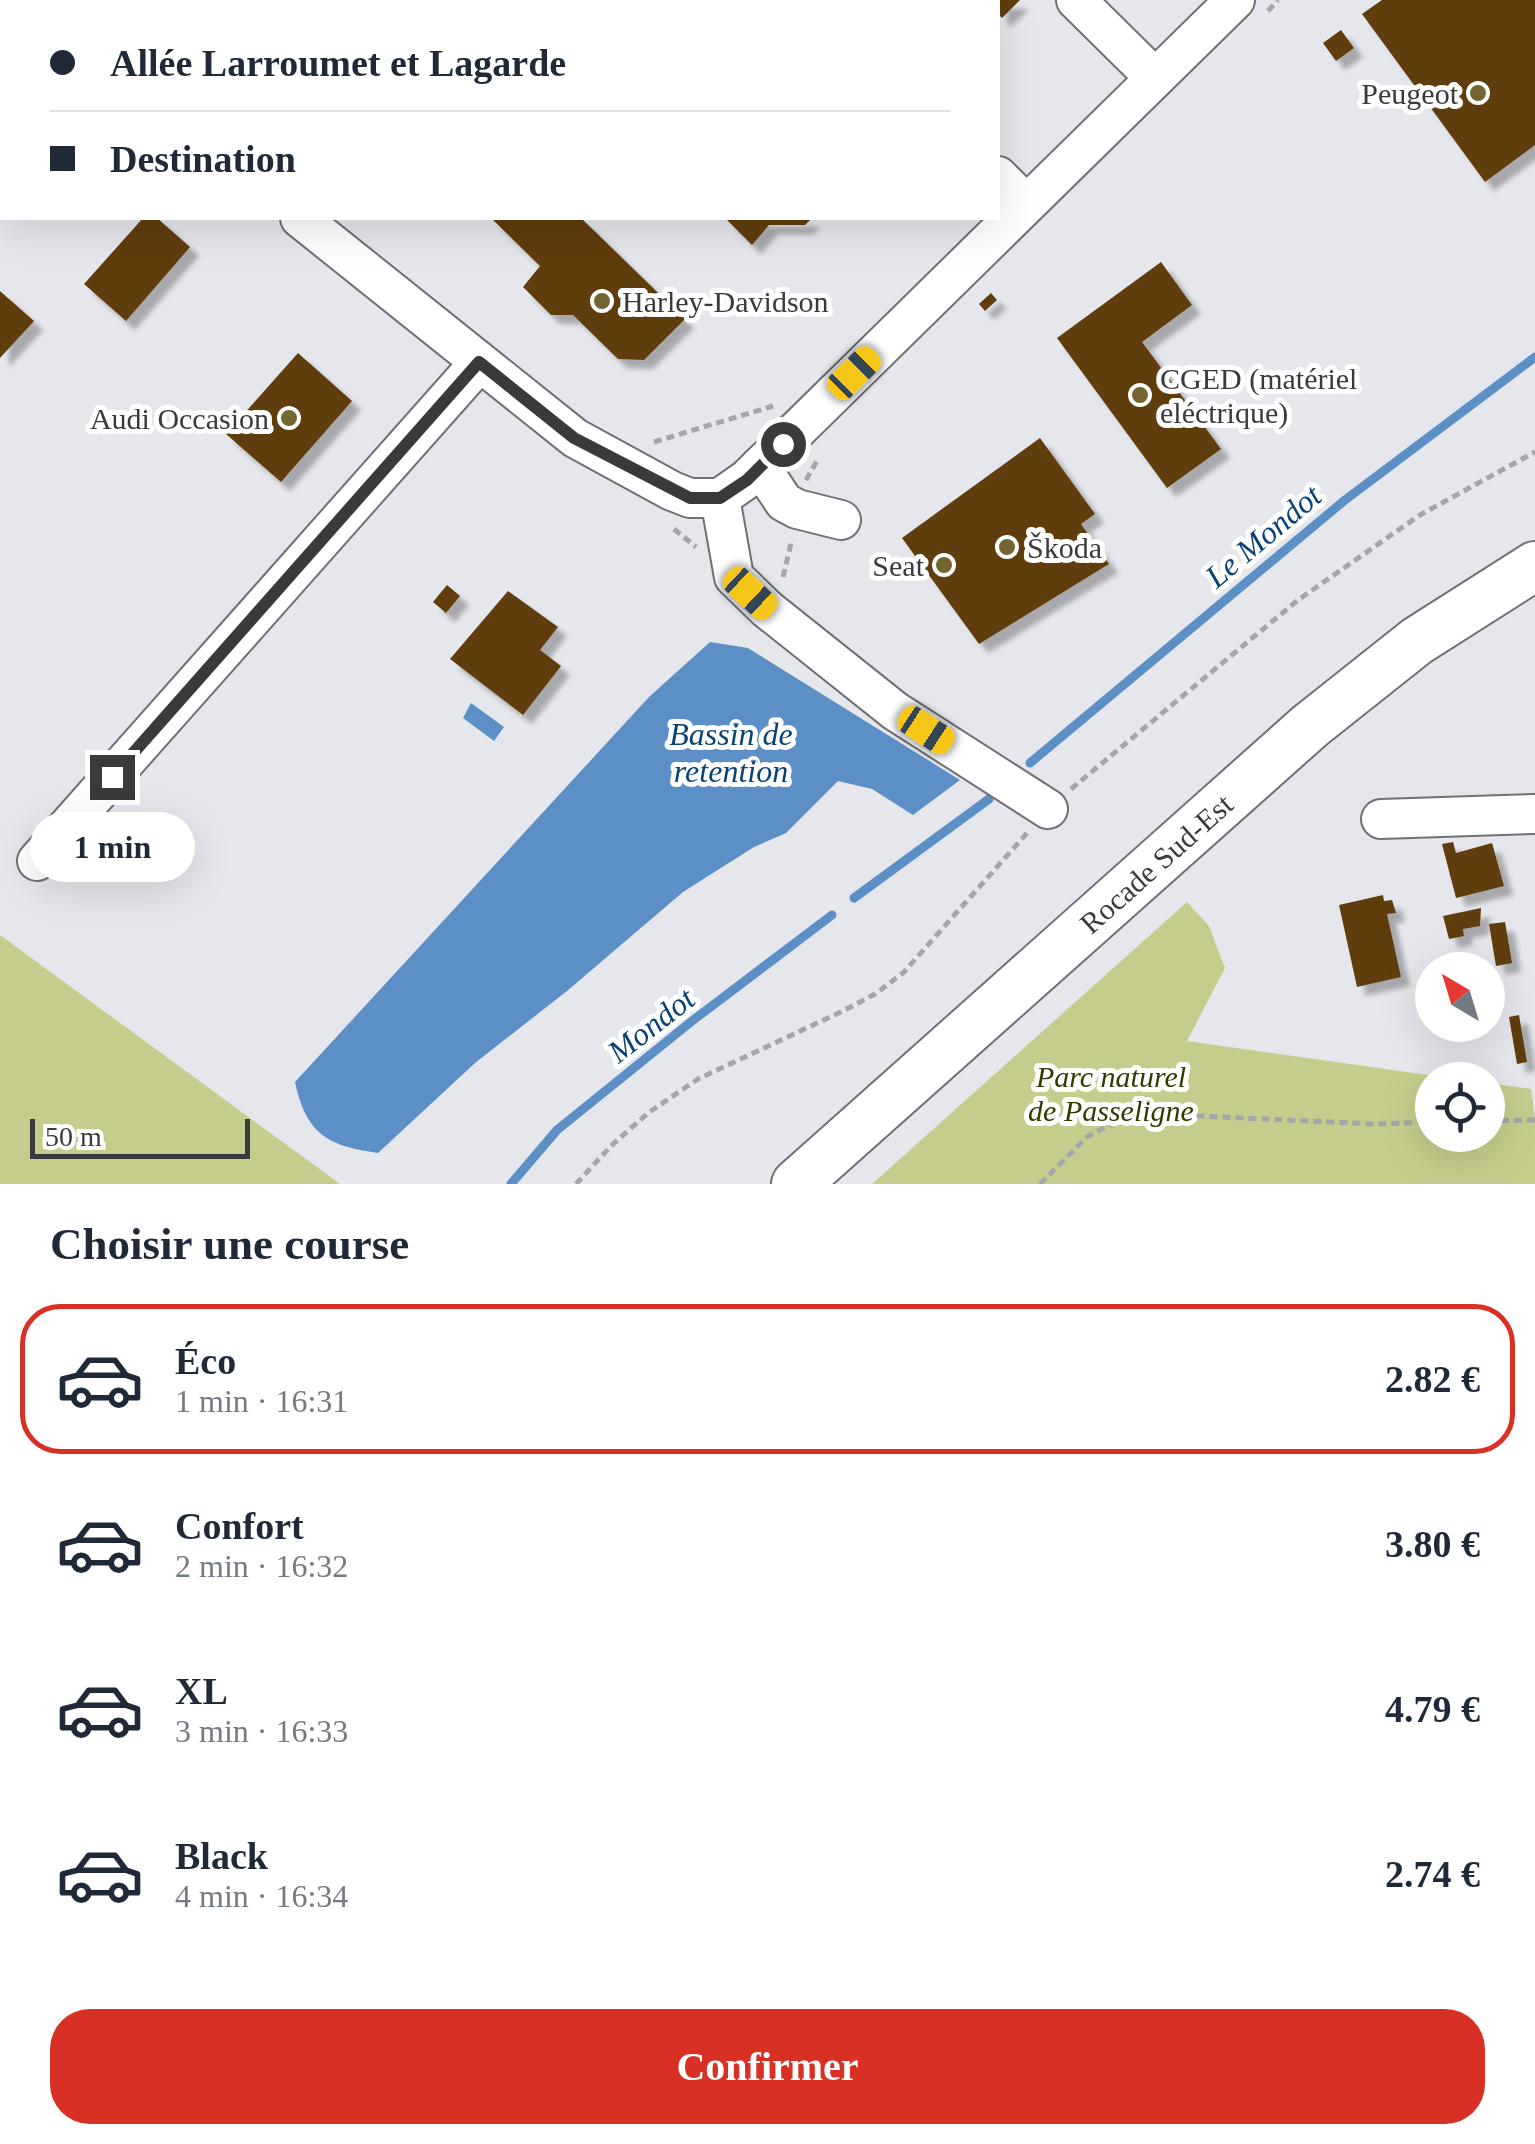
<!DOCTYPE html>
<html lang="fr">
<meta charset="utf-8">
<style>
body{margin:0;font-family:"Times New Roman",serif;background:#f6f6f7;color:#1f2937;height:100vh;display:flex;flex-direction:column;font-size:38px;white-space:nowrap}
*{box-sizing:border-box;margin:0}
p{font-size:32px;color:#747a83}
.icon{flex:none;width:55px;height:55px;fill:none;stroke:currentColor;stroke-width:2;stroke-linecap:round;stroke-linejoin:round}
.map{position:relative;height:1184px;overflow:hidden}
.side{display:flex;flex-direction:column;background:#fff;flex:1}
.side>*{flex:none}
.banner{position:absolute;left:0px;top:0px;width:1000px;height:220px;box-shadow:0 10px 40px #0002;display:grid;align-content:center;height:220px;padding:0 50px;background:#fff}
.needle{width:65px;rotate:322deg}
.controls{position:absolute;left:1415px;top:952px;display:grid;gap:20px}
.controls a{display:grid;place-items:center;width:90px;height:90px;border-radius:50%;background:#fff;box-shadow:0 10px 40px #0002;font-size:50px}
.scale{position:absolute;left:30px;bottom:25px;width:220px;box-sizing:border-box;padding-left:10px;border:5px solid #3a3a3c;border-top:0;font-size:28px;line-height:35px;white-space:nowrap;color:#3a3a3c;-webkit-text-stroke:8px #fff;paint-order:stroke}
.end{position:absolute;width:45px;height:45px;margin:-22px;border:12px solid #3a3a3c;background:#fff;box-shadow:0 0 0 5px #fff}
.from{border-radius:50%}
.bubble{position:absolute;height:70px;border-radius:35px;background:#fff;box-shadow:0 10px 40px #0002;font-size:32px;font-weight:600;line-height:70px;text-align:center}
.car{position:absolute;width:30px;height:60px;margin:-30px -15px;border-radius:12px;box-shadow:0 0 8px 2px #0007;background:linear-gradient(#f5c518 24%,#345 0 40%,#f5c518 0 76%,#345 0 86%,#f5c518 0)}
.banner b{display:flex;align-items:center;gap:35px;height:95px;font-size:38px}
.banner b+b{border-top:2px solid #e0e1e3}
.banner i{width:25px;height:25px;background:#1f2937}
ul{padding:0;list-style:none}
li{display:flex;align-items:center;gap:30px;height:150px;margin:0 20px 15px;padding:0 30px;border:5px solid transparent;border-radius:40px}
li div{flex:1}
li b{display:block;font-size:38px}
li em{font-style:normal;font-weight:600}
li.selected{border-color:#d93025}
li>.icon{width:90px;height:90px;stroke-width:1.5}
h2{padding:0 50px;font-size:45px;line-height:120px}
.cta{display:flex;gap:20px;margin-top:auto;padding:20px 50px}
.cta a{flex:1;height:115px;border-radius:40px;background:#d93025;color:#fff;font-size:40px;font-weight:600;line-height:115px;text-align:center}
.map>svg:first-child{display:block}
.green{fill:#c6cd8c}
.water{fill:#5c8fc5}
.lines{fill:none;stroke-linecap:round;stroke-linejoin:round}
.stream{stroke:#5c8fc5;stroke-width:9}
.building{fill:#603c0c;filter:url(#shadow)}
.minor-casing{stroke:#707175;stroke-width:42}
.major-casing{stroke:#707175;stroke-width:52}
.path{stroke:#a5a6aa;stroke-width:5;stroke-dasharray:8 5;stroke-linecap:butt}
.minor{stroke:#fff;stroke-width:38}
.major{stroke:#fff;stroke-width:48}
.route{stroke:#3a3a3c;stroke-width:12}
.poi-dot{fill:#746533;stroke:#fff;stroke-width:4}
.labels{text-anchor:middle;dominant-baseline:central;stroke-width:10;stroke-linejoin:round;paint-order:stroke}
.poi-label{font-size:30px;fill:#3a3a3c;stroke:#fff;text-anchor:end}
.street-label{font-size:30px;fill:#3a3a3c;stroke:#fff}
.park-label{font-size:30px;font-style:italic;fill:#373a00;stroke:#fff}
.water-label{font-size:32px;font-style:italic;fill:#094375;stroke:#fff}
</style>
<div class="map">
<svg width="1535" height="1184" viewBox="0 0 1535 1184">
<defs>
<filter id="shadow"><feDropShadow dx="9" dy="9" stdDeviation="2.5" flood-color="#0004"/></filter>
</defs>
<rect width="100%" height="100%" fill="#e6e7ec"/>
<g class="green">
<polygon points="1187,902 1209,926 1225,968 1187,1041 1464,1080 1432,1080 1432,1135 1488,1135 1488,1083 1531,1089 1535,1118 1535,1184 872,1184"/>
<polygon points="0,935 340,1184 0,1184"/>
</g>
<g class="water">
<path d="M710,642l38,6 212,132 -47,35 -41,-26 -34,-8 -52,52 -32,14 -71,45 -116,99 -92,72 -97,90c-50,-7 -72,-19 -83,-71l354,-385z"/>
<polygon points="471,703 504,727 494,741 463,718"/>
</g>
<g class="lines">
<g class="stream">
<polyline points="1030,763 1345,500 1535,357"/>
<polyline points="854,898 989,799"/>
<polyline points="511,1184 557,1130 692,1021 832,915"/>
</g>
</g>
<g class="building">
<polygon points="998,0 1020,0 1002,18 998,14"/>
<polygon points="1382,0 1535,0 1535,145 1485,182 1362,14"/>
<polygon points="1341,30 1354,48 1336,61 1323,43"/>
<polygon points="143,218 157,218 190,247 126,321 84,284"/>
<polygon points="491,218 581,218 685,319 644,360 618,359 573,315 551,315 523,287 540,266"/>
<polygon points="725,218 812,218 805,225 769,225 752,245"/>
<polygon points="1161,262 1192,305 1142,342 1221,449 1167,488 1057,338"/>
<polygon points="0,291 34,321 0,358"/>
<polygon points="991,293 997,300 985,311 979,304"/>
<polygon points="298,353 352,401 281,482 226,434"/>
<polygon points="1040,438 1095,514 1081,524 1109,564 979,644 902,538"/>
<polygon points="447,585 460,596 446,613 433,602"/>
<polygon points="508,591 558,627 540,650 561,666 523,715 450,659"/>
<polygon points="1453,842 1456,853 1492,843 1504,886 1456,898 1442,844"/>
<polygon points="1383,895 1384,901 1392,900 1396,913 1387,914 1401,977 1357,987 1339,905"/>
<polygon points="1481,908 1480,926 1463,929 1464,936 1449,939 1443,916"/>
<polygon points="1505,922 1512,963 1496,966 1489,924"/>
<polygon points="1519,1015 1527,1062 1517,1064 1509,1017"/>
</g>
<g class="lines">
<defs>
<g id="minor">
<polyline points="32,0 35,2"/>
<polyline points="1076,0 1155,78"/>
<polyline points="495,2 498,0"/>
<polyline points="998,176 1026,204"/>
<polyline points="300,218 575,438 672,491 690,498 720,498 747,479 1235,0"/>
<polyline points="760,466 784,502 797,509 841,520"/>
<polyline points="720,498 734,577 767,609 895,711 1048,809"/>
<polyline points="1381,819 1535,814"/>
<polyline points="37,861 479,363"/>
</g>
<g id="major">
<path id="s1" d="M796,1184l514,-458 107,-85 118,-75"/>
</g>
</defs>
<use href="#minor" class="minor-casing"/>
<use href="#major" class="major-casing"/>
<g class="path">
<polyline points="1268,11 1278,0"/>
<polyline points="654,442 773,406"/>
<polyline points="806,480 818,459"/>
<polyline points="674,529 696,547"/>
<polyline points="783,577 792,539"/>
<polyline points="1071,789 1298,600 1420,515 1535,452"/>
<polyline points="1488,1121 1535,1120"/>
<polyline points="576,1184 611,1146 648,1113 698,1079 843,1011 875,994 903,973 1028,832"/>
<polyline points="1040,1184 1087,1137 1132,1113 1375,1124 1432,1122"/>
</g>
<use href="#minor" class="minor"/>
<use href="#major" class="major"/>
</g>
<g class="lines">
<polyline class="route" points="112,777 479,362 574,438 690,498 720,498 747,480 783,444"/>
</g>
<g class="poi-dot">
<circle cx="1478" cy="93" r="10"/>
<circle cx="602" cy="301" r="10"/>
<circle cx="1140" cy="395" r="10"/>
<circle cx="289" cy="418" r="10"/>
<circle cx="1007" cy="547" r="10"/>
<circle cx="944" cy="565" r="10"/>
</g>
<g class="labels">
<g class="poi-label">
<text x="1458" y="93">Peugeot</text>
<text x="622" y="301" text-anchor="start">Harley-Davidson</text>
<text x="1160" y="378" text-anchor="start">CGED (matériel<tspan x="1160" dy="34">eléctrique)</tspan></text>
<text x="269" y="418">Audi Occasion</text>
<text x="1027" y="547" text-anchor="start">Škoda</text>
<text x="924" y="565">Seat</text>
</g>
<g class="street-label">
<text stroke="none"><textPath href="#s1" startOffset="482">Rocade Sud-Est</textPath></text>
</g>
<g class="park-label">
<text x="1111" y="1076">Parc naturel<tspan x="1111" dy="34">de Passeligne</tspan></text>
</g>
<g class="water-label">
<text transform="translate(1263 536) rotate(-40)">Le Mondot</text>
<text x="731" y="734">Bassin de<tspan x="731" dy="37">retention</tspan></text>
<text transform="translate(651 1025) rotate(-38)">Mondot</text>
</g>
</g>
</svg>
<div class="controls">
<a><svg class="needle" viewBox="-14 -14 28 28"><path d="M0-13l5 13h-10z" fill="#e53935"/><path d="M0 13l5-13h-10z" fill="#747a83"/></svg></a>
<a><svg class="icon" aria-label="locate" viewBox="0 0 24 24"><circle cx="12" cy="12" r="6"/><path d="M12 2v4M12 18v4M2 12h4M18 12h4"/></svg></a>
</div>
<div class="scale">50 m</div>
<i class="end from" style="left:783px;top:444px"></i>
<i class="end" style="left:112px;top:777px"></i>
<div class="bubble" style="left:30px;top:812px;width:165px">1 min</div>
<i class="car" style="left:854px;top:373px;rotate:45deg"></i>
<i class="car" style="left:750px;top:593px;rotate:133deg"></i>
<i class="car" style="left:926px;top:730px;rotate:123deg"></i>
<div class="banner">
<b><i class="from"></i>Allée Larroumet et Lagarde</b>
<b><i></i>Destination</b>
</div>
</div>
<section class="side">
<h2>Choisir une course</h2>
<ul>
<li class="selected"><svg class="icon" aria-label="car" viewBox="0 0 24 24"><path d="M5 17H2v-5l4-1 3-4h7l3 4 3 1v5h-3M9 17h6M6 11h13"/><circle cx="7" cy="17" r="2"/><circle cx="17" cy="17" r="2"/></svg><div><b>Éco</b><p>1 min · 16:31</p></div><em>2.82 €</em></li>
<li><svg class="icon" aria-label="car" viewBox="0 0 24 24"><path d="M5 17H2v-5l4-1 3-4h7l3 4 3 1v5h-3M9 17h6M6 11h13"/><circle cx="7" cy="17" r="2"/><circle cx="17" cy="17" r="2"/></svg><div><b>Confort</b><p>2 min · 16:32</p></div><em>3.80 €</em></li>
<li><svg class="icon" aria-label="car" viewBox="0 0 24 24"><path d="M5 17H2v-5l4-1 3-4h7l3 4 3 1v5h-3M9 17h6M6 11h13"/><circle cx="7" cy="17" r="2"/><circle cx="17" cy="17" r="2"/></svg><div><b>XL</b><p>3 min · 16:33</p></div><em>4.79 €</em></li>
<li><svg class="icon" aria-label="car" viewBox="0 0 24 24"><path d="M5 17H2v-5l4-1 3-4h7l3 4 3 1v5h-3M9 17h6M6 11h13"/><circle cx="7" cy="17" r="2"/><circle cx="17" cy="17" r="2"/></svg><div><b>Black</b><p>4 min · 16:34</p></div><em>2.74 €</em></li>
</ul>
<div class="cta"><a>Confirmer</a></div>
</section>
